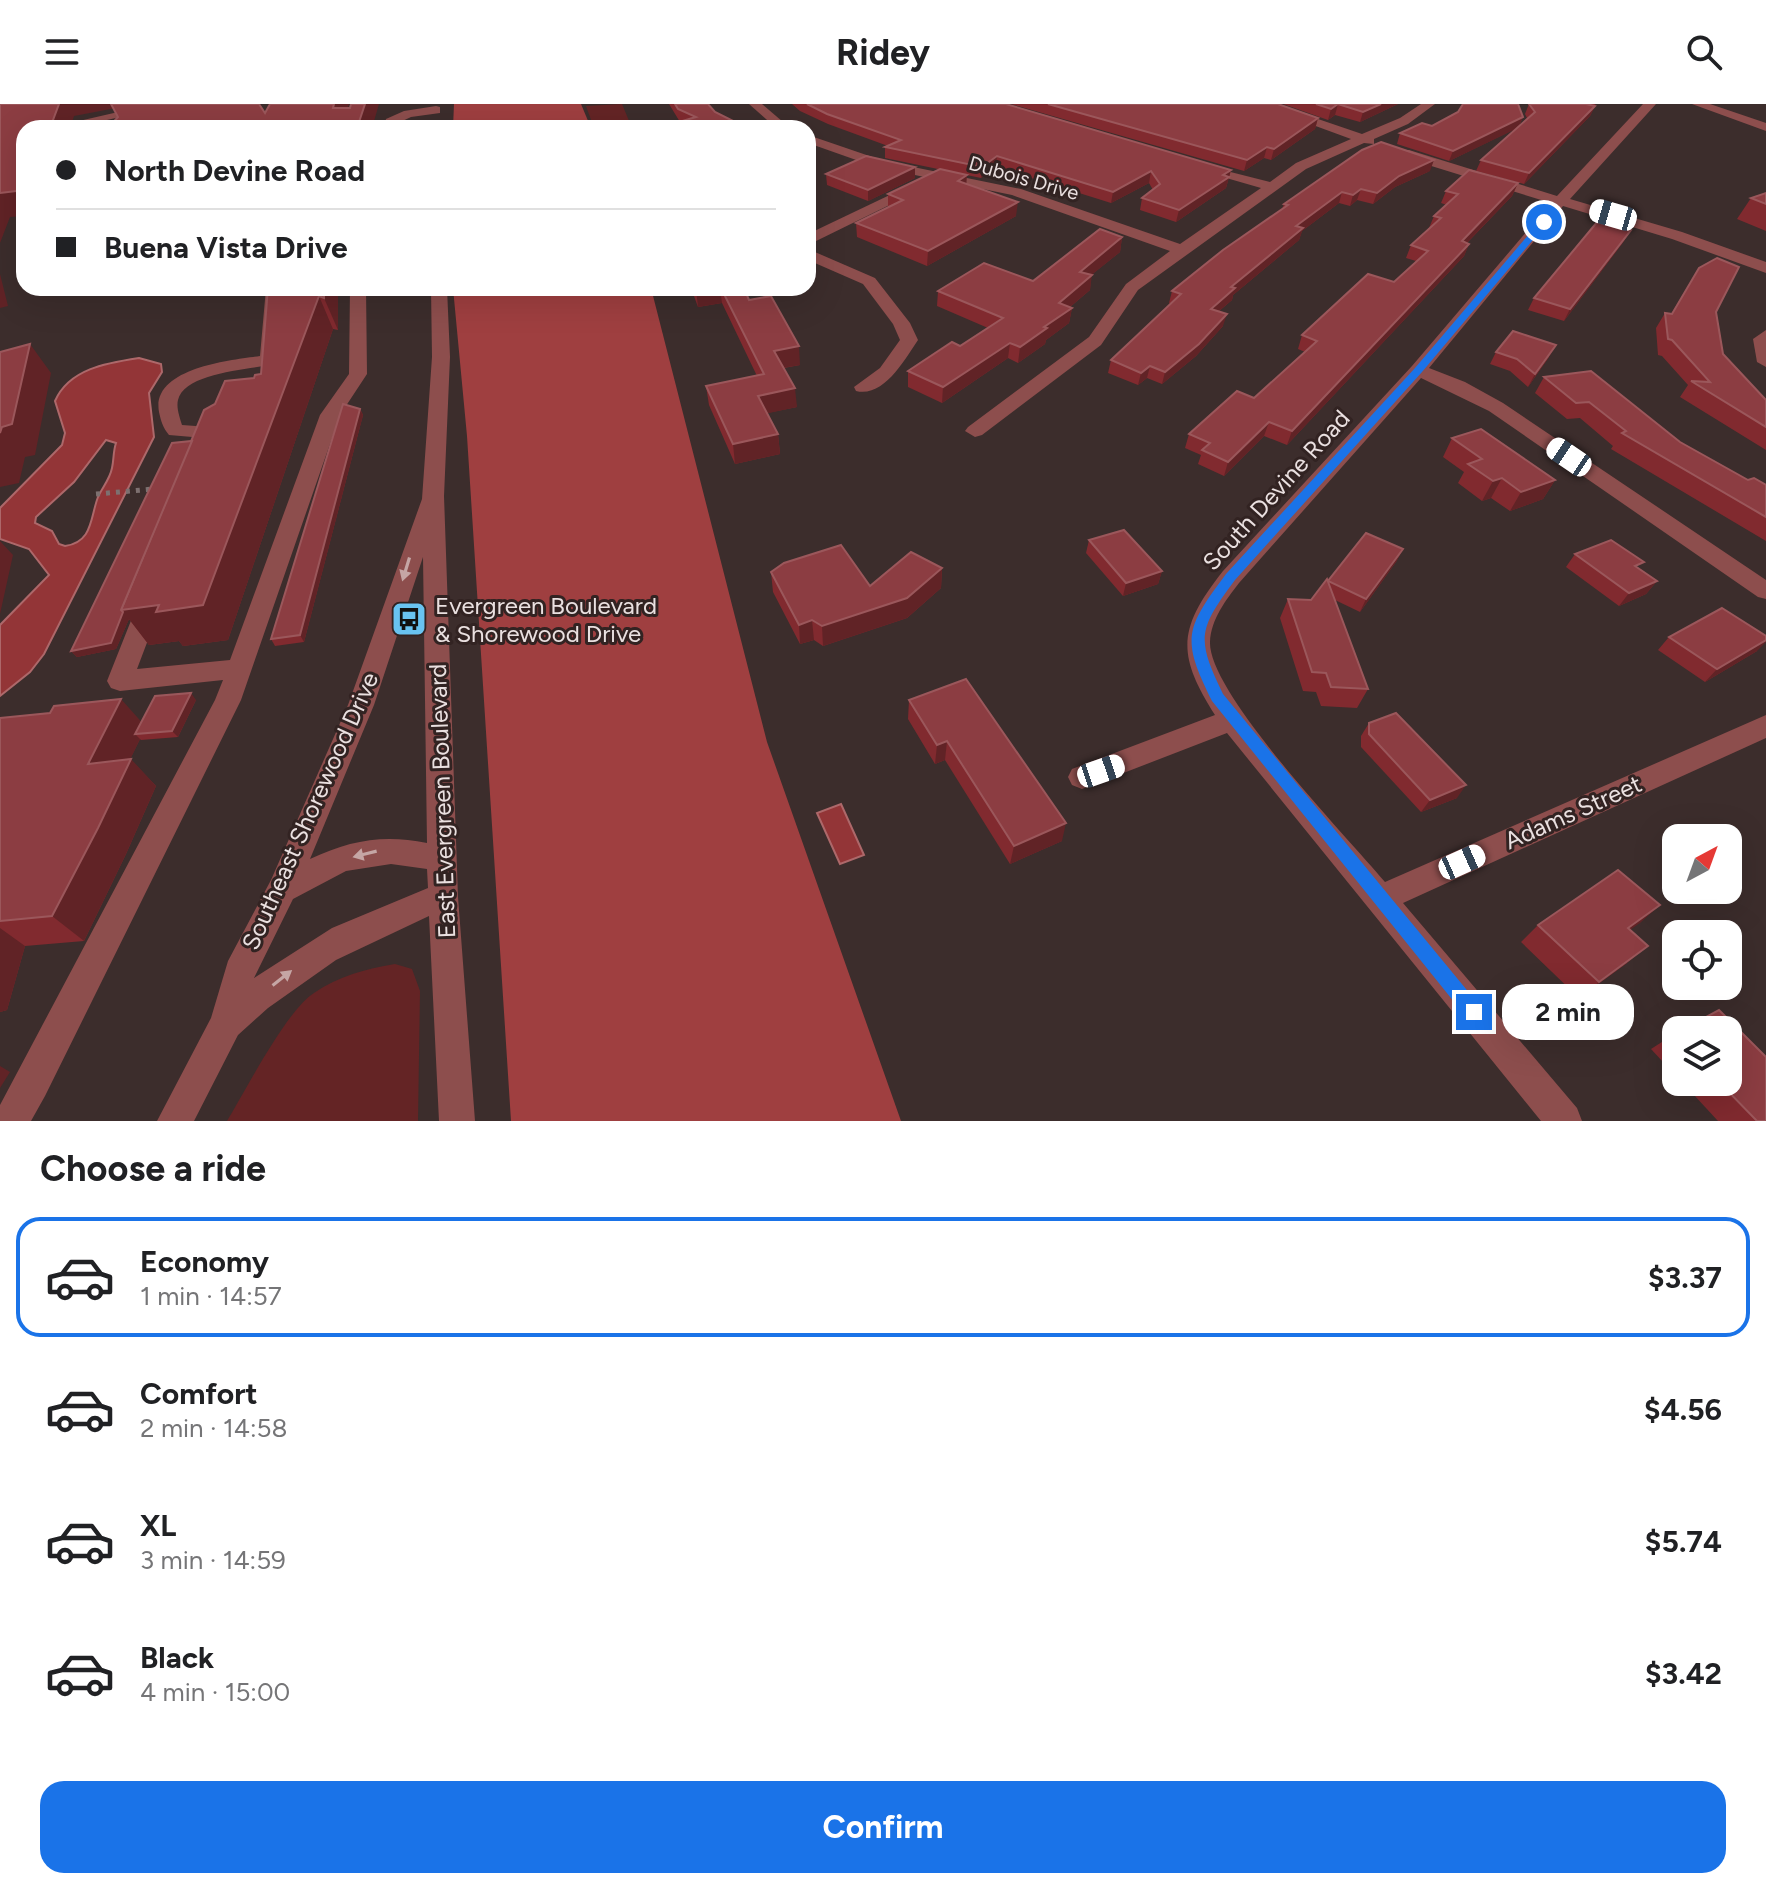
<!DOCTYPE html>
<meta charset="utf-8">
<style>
body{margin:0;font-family:Figtree,sans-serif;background:#f2f2f2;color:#202124;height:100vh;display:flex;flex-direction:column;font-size:30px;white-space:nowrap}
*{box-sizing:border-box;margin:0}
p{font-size:26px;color:#757577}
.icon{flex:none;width:44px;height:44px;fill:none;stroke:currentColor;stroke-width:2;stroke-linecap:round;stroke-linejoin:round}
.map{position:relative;height:1017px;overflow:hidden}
.drawer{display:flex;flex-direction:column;background:#fff;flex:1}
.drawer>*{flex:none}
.banner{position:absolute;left:16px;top:16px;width:800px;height:176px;border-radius:24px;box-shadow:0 8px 32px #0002;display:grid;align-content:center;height:176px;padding:0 40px;background:#fff}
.needle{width:52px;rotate:41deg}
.controls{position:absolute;left:1662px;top:720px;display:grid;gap:16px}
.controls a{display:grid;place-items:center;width:80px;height:80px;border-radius:16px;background:#fff;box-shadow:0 8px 32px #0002;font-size:40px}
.end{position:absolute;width:36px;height:36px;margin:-18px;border:10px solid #1a73e8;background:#fff;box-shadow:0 0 0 4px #fff}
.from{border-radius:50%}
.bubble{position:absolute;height:56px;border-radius:24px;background:#fff;box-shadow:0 8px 32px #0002;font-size:26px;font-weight:700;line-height:56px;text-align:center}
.car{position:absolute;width:24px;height:48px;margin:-24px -12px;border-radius:10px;box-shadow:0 0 6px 2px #0007;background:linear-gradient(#fff 24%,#345 0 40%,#fff 0 76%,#345 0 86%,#fff 0)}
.banner b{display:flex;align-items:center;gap:28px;height:76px;font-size:30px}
.banner b+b{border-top:2px solid #e0e0e0}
.banner i{width:20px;height:20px;background:#202124}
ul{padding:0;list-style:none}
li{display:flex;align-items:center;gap:24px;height:120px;margin:0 16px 12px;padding:0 24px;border:4px solid transparent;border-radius:24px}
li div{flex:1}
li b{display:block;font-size:30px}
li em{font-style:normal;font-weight:700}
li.selected{border-color:#1a73e8}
li>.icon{width:72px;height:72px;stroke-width:1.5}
h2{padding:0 40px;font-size:36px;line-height:96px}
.primary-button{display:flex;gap:16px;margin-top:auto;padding:16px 40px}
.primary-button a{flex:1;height:92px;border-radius:24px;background:#1a73e8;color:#fff;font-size:32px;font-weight:700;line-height:92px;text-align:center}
header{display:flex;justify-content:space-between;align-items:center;height:104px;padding:0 40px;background:#fff;font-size:36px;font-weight:700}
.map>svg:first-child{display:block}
.green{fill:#642425}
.forest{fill:#9f3f40}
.water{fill:#933537;stroke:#ad686a;stroke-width:2;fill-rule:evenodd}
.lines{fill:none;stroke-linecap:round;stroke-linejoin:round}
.path{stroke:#7d7070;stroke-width:5;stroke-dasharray:4 6;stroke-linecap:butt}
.minor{fill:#8d4e4d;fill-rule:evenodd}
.wall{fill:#812a2f}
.shaded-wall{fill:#612326}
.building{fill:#8c3d42;stroke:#9b575b;stroke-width:2}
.oneway{fill:#c5a6a5}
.route{fill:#1a73e8}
.labels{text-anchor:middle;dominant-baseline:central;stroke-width:6;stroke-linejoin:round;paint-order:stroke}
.far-street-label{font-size:20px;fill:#eae0e0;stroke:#322322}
.street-label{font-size:24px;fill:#eae0e0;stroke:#322322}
.poi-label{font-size:24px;fill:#eae0e0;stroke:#322322;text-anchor:start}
</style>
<header><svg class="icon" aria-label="menu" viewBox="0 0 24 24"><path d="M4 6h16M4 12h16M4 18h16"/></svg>Ridey<svg class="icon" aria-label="search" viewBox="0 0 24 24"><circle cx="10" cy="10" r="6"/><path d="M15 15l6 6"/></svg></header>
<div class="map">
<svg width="1766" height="1017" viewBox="0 0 1766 1017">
<rect width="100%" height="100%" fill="#3c2d2c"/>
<g class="green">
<polygon points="622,0 632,24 594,24 586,2"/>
<path d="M395,860l17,5 8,22 -2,130h-191c19,-31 59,-110 87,-128 25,-17 51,-24 81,-29z"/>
</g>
<g class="forest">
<polygon points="454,0 581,0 591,24 453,24"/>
<polygon points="453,184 651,184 767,638 901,1017 511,1017 467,332"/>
</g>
<g class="water">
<path d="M139,254l22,6 1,8 -13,21 5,44 -110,217 -14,18 -30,24v-71l49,-50 -20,-26 -29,-10v-31l62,-63 3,-12 -10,-32c14,-32 51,-38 84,-43zM106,336l10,3c-3,9 -2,16 -4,25 -2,11 -10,20 -14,29 -8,21 -5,45 -33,49l-6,-2 -7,-13 -17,-8 1,-6 38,-35z"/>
<polygon points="841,700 864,751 840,760 817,709"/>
</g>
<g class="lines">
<polyline class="path" points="96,390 154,385"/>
<g class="minor">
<polygon points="153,0 177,0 85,21 79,17"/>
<polygon points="749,0 762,0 790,24 776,24"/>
<polygon points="1256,0 1274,0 1362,30 1400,14 1421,0 1435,0 1408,20 1374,35 1374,40 1364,39 1306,65 1138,186 1101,241 982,331 975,333 965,327 968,323 1089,233 1126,180 1170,147 1012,91 876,63 808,39 808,31 884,57 1021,85 1180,140 1261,84 1195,65 1195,59 1270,78 1296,59 1351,35"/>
<path d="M1643,0h13l-86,95 112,33 84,30v11l-94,-34 -109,-33 -134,162 36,14 38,21 263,177v19l-8,-2 -269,-186 -68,-33 -182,205c-13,17 -28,36 -29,59 -2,51 137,195 175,240l381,-167v23l-363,165 174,205 5,13h-41l-314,-388 -145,56 -10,-4 -4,-8 4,-8 143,-54c-39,-61 -37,-87 8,-144l189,-205 139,-163 -152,-47v-6h10l148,46z"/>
<polygon points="1692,0 1710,0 1766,19 1766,27"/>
<polygon points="436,2 440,3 440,9 411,13 396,20 396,24 384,24 386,15 404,7"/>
<polygon points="917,78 922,79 922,85 808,141 808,130"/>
<path d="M808,145l67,29 35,45 8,17c-13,19 -34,58 -62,51l-2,-4 26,-19 20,-28 -7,-16 -30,-40 -55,-24z"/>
<path d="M266,184h16l-4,72 -3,4c-22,5 -91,8 -97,36 -2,8 2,18 4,25l41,3 3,4 -7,14h-14l-1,-8 -35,-3c-6,-7 -8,-14 -10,-23 -8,-44 72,-52 101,-56z"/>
<polygon points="350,184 366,184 367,270 340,311 241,596 45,992 31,1017 0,1017 0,1001 215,596 223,576 120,587 111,584 107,577 138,499 142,493 150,491 158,493 162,499 137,565 230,556 320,311 349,270"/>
<path d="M431,184h16l3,69 -6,139 14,401 17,224h-36l-10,-205 -93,44 -68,48 -30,27 -44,86h-37l54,-103 17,-57 43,-81 77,-175 74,-206 10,-142zM423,453l4,286c-43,-9 -77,-3 -117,16l64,-154zM391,760l36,5 1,19 -96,40 -78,50 39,-79 53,-28z"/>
<polygon points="1766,226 1766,263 1757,258 1753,235"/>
</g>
</g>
<g class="wall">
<polygon points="669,0 708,0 715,8 747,24 680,24 679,18 680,18"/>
<polygon points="792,0 1006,0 1231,66 1226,84 1176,118 1140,106 1142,94 1153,86 1149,79 1111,99 996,63 981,74 885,54 885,43 888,42 828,20 800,7"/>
<polygon points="1011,0 1278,0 1318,14 1315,25 1271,56 1264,54 1244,67"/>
<polygon points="1283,0 1398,0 1360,18 1335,11 1328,16"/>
<polygon points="1529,0 1596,0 1593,2 1595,2 1590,12 1524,80 1476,67 1481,56 1515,25 1449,57 1397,40 1400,29 1432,22 1523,13 1519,22 1527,14 1525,10"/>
<polygon points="1430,67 1395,83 1373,100 1357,96 1350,102 1339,99 1302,127 1299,136 1233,191 1232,196 1218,208 1223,222 1196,252 1162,280 1147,274 1138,281 1108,269 1111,256 1171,200 1169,199 1172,187 1282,105 1284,100"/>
<polygon points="826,70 915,74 868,97 827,81"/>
<polygon points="1518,79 1512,92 1467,139 1469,140 1464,152 1287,341 1264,332 1224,372 1198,360 1201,351 1185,344 1189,330 1254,294 1305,248 1298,245 1302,231 1394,178 1416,157 1406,154 1411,141 1429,124 1434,112 1447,101 1441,99 1446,87"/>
<polygon points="966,80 1016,112 927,162 857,133 856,119 888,103 888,90"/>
<polygon points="1766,89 1766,127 1737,115 1751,94"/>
<polygon points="1122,133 1120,148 1091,171 1090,186 1070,203 1072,204 1069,219 1046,236 1045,240 1018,259 1008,254 942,299 908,283 908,267 960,242 988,224 937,202 938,187 1033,177"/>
<polygon points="1624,137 1564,217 1528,206 1534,194"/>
<polygon points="1699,164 1716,208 1723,250 1766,296 1766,346 1680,293 1688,281 1662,252 1658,251 1656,224 1665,209 1671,210"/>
<polygon points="268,184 338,184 338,226 333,225 228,536 183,542 179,537 149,541 129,515 116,545 77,553 71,547 192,337 215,300 261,270"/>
<polygon points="691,184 744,184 749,196 800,261 784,264 797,303 767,309 778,330 780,350 735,360 709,301 706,282 757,272 722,199 698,203"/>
<polygon points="1496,248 1549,253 1528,283 1510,267 1490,260"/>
<polygon points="1544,273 1680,338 1748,376 1766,381 1766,437 1611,345 1613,342 1580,314 1567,315 1535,289"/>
<polygon points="360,305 363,311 304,538 275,542 271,535"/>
<polygon points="1452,334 1555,376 1543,395 1510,407 1491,394 1482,397 1458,379 1464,368 1443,353"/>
<polygon points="1089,436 1162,467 1158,480 1123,492 1086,449"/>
<polygon points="1403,445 1396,458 1360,508 1335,496 1368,585 1357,604 1321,602 1316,588 1303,587 1280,514 1288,495 1311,496 1328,477"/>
<polygon points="1575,450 1639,465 1657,477 1646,490 1619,502 1566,463"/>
<polygon points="942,464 941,484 907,514 823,542 814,536 800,540 773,488 771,468 870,482"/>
<polygon points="1669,533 1757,547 1705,578 1658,546"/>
<polygon points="196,596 178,633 141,636 140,635 130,655 156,682 126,750 84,837 25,842 7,906 0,908 0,614 50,609 141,618"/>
<polygon points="909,596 1062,737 1010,760 945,656 935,660 908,615"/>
<polygon points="1369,619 1457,694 1421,708 1361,643 1361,632"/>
<polygon points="1660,801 1629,826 1627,859 1579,894 1521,838 1538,821"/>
<polygon points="1676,929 1676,972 1651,945"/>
<polygon points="1682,978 1728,978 1766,1017 1718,1017"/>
</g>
<g class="shaded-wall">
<polygon points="59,0 137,0 74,12 70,24 50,24"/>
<polygon points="334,0 349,0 342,24 333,4"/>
<polygon points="365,0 379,0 372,24 357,24"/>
<polygon points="1338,0 1335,11 1328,16 1331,5"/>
<polygon points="1381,0 1398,0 1360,18 1363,8"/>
<polygon points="1595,2 1590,12 1524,80 1529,69"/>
<polygon points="1523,13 1518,24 1449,57 1453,47"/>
<polygon points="1318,14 1315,25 1271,56 1274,45"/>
<polygon points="1267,43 1264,54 1244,67 1247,56"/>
<polygon points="997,52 996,63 981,74 982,63"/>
<polygon points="1434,56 1430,67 1395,83 1373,100 1377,89 1399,72"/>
<polygon points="915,63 915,74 868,97 868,86"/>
<polygon points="1231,66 1226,84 1176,118 1179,106"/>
<polygon points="1151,67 1149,79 1111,99 1113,88"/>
<polygon points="967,71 966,85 958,77"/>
<polygon points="1518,79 1512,92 1456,150 1462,137"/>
<polygon points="1361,85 1357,96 1350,102 1353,91"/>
<polygon points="24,86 24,112 10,113 0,139 0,89"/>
<polygon points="1342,88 1339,99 1302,127 1299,136 1233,191 1232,196 1207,217 1211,205 1231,183 1296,122"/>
<polygon points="1018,98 1016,112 927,162 928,147"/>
<polygon points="1631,126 1624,137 1564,217 1570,205"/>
<polygon points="1122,133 1120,148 1078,182 1080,168"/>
<polygon points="1469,140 1464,152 1287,341 1292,327"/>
<polygon points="0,170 8,202 0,204"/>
<polygon points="1092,171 1090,186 1057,214 1059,199"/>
<polygon points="324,184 338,184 338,226 324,194"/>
<polygon points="703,184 720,184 722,199 698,203 696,185"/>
<polygon points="319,192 333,225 228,536 183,542 179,537 149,541 129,515 116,545 77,553 71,547 121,506"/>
<polygon points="1072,204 1069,219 1046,236 1045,240 1018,259 1020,243 1044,223"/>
<polygon points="1227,210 1223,222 1196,252 1162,280 1165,268"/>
<polygon points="1010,239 1008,254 942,299 943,283"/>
<polygon points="30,240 51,269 35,351 25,353 19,379 0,383 0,329"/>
<polygon points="1556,241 1549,253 1528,283 1535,270"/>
<polygon points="799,242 800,261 776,265 774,247"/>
<polygon points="1150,262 1147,274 1138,281 1141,269"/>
<polygon points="795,284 797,303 760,311 758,292"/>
<polygon points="360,305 363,311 304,538 300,531"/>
<polygon points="1269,318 1264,332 1224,372 1228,358"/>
<polygon points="778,330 780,350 735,360 733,340"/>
<polygon points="1502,374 1491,394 1482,397 1493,377"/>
<polygon points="1555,376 1543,395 1510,407 1521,388"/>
<polygon points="0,437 13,451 0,510"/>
<polygon points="1403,445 1396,458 1360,508 1366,495"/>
<polygon points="942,464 941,484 907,514 823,542 822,522"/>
<polygon points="1162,467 1158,480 1123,492 1126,479"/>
<polygon points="1657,477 1646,490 1619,502 1629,489"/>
<polygon points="812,516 814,536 800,540 799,521"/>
<polygon points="1766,536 1766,538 1757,547 1705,578 1717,565"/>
<polygon points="191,589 196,596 178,633 172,627"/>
<polygon points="121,595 146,623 135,630 140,635 115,687 88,660"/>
<polygon points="947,637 945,656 935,660 937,641"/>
<polygon points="131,655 156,682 126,750 84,837 52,812"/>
<polygon points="1466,681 1457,694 1421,708 1430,696"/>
<polygon points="1066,719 1062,737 1010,760 1014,742"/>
<polygon points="1660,801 1640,819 1608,841 1628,824"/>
<polygon points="0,824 25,842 7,906 0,908"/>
<polygon points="1648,842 1627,859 1579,894 1599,878"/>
<polygon points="0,962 10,968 0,984"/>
</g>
<g class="building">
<polygon points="0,0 59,0 50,24 24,24 24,86 0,89"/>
<polygon points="111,0 259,0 265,9 270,0 334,0 333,4 350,4 351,0 365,0 357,24 108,24 118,13"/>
<polygon points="675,0 708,0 715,8 747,24 692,24 679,18 696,13 678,5"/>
<polygon points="807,0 1006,0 1231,66 1223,71 1229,73 1179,106 1142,94 1160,80 1151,67 1113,88 997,52 982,63 885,43 901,36 827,10"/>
<polygon points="1048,0 1278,0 1318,14 1274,45 1267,43 1247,56"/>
<polygon points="1316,0 1381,0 1363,8 1338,0 1331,5"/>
<polygon points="1463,0 1518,0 1523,13 1453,47 1400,29 1422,19 1432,22 1458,8"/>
<polygon points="1529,0 1586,0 1595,2 1529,69 1481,56 1535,8"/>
<polygon points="1381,38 1434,56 1399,72 1377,89 1361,85 1353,91 1342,88 1296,122 1303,124 1231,183 1235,184 1211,205 1227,210 1199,240 1165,268 1150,262 1141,269 1111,256 1181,190 1172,187 1223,146 1288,101 1284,100 1362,46"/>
<polygon points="866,52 915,63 868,86 826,70"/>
<polygon points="940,65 967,71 958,77 1018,98 928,147 856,119 903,96 888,90"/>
<polygon points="1469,66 1518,79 1462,137 1469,140 1292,327 1269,318 1228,358 1202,346 1210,339 1189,330 1237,287 1254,294 1317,237 1302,231 1368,170 1394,178 1428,147 1411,141 1441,114 1434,112 1458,90 1446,87"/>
<polygon points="1766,89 1766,100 1751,94"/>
<polygon points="1598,117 1631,126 1570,205 1534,194"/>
<polygon points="1100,125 1122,133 1080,168 1092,171 1059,199 1072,204 1044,223 1047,224 1020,243 1010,239 943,283 908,267 952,238 960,242 1003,214 938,187 984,159 1033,177"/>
<polygon points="1717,154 1739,163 1716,208 1723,250 1766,296 1766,323 1691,277 1710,278 1672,236 1668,235 1665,209 1672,210 1699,164"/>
<polygon points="268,184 324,184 324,194 319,192 203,501 156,508 159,501 121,506 204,306 215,300 225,277 254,274 255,271 261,270"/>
<polygon points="721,184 744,184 749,196 771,192 799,242 774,247 795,284 758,292 778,330 733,340 706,282 764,270"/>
<polygon points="1513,227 1556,241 1535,270 1517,255 1496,248"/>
<polygon points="30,240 12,320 2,323 0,329 0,248"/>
<polygon points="1591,267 1680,338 1748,376 1754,374 1766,381 1766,413 1622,329 1626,327 1589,298 1576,299 1544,273"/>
<polygon points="343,300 360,305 300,531 271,535"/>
<polygon points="1481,325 1555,376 1521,388 1502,374 1493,377 1468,360 1482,355 1452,334"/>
<polygon points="192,337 121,506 123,508 111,539 71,547 172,339"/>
<polygon points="1124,426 1162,467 1126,479 1089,436"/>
<polygon points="1366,429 1403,445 1366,495 1328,477"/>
<polygon points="1611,436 1644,458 1635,462 1657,477 1629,489 1575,450"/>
<polygon points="841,441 870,482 911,448 942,464 907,494 822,522 812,516 799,521 771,468 784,459"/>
<polygon points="1327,475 1368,585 1331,583 1326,569 1312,568 1288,495 1311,496"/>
<polygon points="1722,504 1766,532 1766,536 1717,565 1669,533"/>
<polygon points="966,575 1066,719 1014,742 947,637 937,641 909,596"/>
<polygon points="191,589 172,627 135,630 155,592"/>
<polygon points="121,595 88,660 131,655 98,724 52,812 0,817 0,614 50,609 54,602"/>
<polygon points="1396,609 1466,681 1430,696 1369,630 1369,619"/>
<polygon points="1618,766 1660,801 1628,824 1648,842 1599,878 1538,821"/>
<polygon points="1719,906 1766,953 1766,1017 1757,1017 1719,978 1728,978 1728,926 1682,926"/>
</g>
<defs><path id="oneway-solid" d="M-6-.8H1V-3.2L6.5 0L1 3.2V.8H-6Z" transform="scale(2)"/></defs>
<g class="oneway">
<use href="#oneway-solid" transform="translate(406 465) rotate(107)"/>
<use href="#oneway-solid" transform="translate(365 750) rotate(166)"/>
<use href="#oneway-solid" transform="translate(282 874) rotate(-38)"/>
</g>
<path class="route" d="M1541,116l7,2 -126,150 -187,208c-37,50 -39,58 -12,114l257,312 3,6 -3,6 -6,3 -7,-3 -255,-317c-31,-62 -27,-72 14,-127l189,-206z"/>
<defs>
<symbol id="bus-square" viewBox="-11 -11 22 22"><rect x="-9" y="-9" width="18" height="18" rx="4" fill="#69c3f1" stroke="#322322"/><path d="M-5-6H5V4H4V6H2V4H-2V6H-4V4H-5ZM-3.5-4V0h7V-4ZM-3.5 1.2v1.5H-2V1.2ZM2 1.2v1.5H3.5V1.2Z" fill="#111"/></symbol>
</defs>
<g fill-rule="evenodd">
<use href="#bus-square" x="389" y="495" width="40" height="40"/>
</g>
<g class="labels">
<g class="far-street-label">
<text transform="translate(1024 74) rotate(16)">Dubois Drive</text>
</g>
<g class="street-label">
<text transform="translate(1276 386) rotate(-48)">South Devine Road</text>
<text transform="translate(442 697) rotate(-92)">East Evergreen Boulevard</text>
<text transform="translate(310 707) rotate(-66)">Southeast Shorewood Drive</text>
<text transform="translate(1573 708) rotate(-24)">Adams Street</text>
</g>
<g class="poi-label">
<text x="435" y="501">Evergreen Boulevard<tspan x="435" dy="28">&amp; Shorewood Drive</tspan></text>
</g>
</g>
</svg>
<div class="controls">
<a><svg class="needle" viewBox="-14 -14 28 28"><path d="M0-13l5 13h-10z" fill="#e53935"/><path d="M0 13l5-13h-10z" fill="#757577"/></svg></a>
<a><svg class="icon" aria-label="locate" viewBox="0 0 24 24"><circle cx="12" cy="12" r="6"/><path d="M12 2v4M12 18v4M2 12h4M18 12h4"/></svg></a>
<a><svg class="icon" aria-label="layers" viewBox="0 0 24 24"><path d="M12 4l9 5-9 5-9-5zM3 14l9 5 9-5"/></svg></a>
</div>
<i class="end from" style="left:1544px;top:118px"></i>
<i class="end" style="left:1474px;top:908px"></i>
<div class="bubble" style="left:1502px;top:880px;width:132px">2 min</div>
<i class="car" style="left:1613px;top:111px;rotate:286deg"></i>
<i class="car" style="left:1569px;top:353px;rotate:304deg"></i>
<i class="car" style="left:1101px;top:667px;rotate:71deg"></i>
<i class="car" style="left:1462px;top:758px;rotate:66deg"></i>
<div class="banner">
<b><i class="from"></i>North Devine Road</b>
<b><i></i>Buena Vista Drive</b>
</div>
</div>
<section class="drawer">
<h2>Choose a ride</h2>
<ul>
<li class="selected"><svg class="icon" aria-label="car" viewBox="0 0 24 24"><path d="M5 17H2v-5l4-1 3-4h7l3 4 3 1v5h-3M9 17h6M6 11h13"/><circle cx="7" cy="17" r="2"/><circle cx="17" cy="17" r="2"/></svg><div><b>Economy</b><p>1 min · 14:57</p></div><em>$3.37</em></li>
<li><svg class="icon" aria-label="car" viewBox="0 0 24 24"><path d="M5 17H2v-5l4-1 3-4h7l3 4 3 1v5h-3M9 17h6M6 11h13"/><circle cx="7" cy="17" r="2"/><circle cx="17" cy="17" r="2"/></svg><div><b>Comfort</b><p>2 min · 14:58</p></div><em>$4.56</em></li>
<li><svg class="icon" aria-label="car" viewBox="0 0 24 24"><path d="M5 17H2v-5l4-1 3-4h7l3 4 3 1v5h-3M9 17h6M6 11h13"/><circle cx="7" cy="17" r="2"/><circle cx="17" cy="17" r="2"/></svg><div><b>XL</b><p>3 min · 14:59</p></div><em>$5.74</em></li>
<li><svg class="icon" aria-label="car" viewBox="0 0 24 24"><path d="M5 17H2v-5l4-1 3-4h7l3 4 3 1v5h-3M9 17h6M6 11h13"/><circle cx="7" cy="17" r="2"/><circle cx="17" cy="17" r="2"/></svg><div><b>Black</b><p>4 min · 15:00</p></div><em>$3.42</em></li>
</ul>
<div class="primary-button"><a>Confirm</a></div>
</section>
